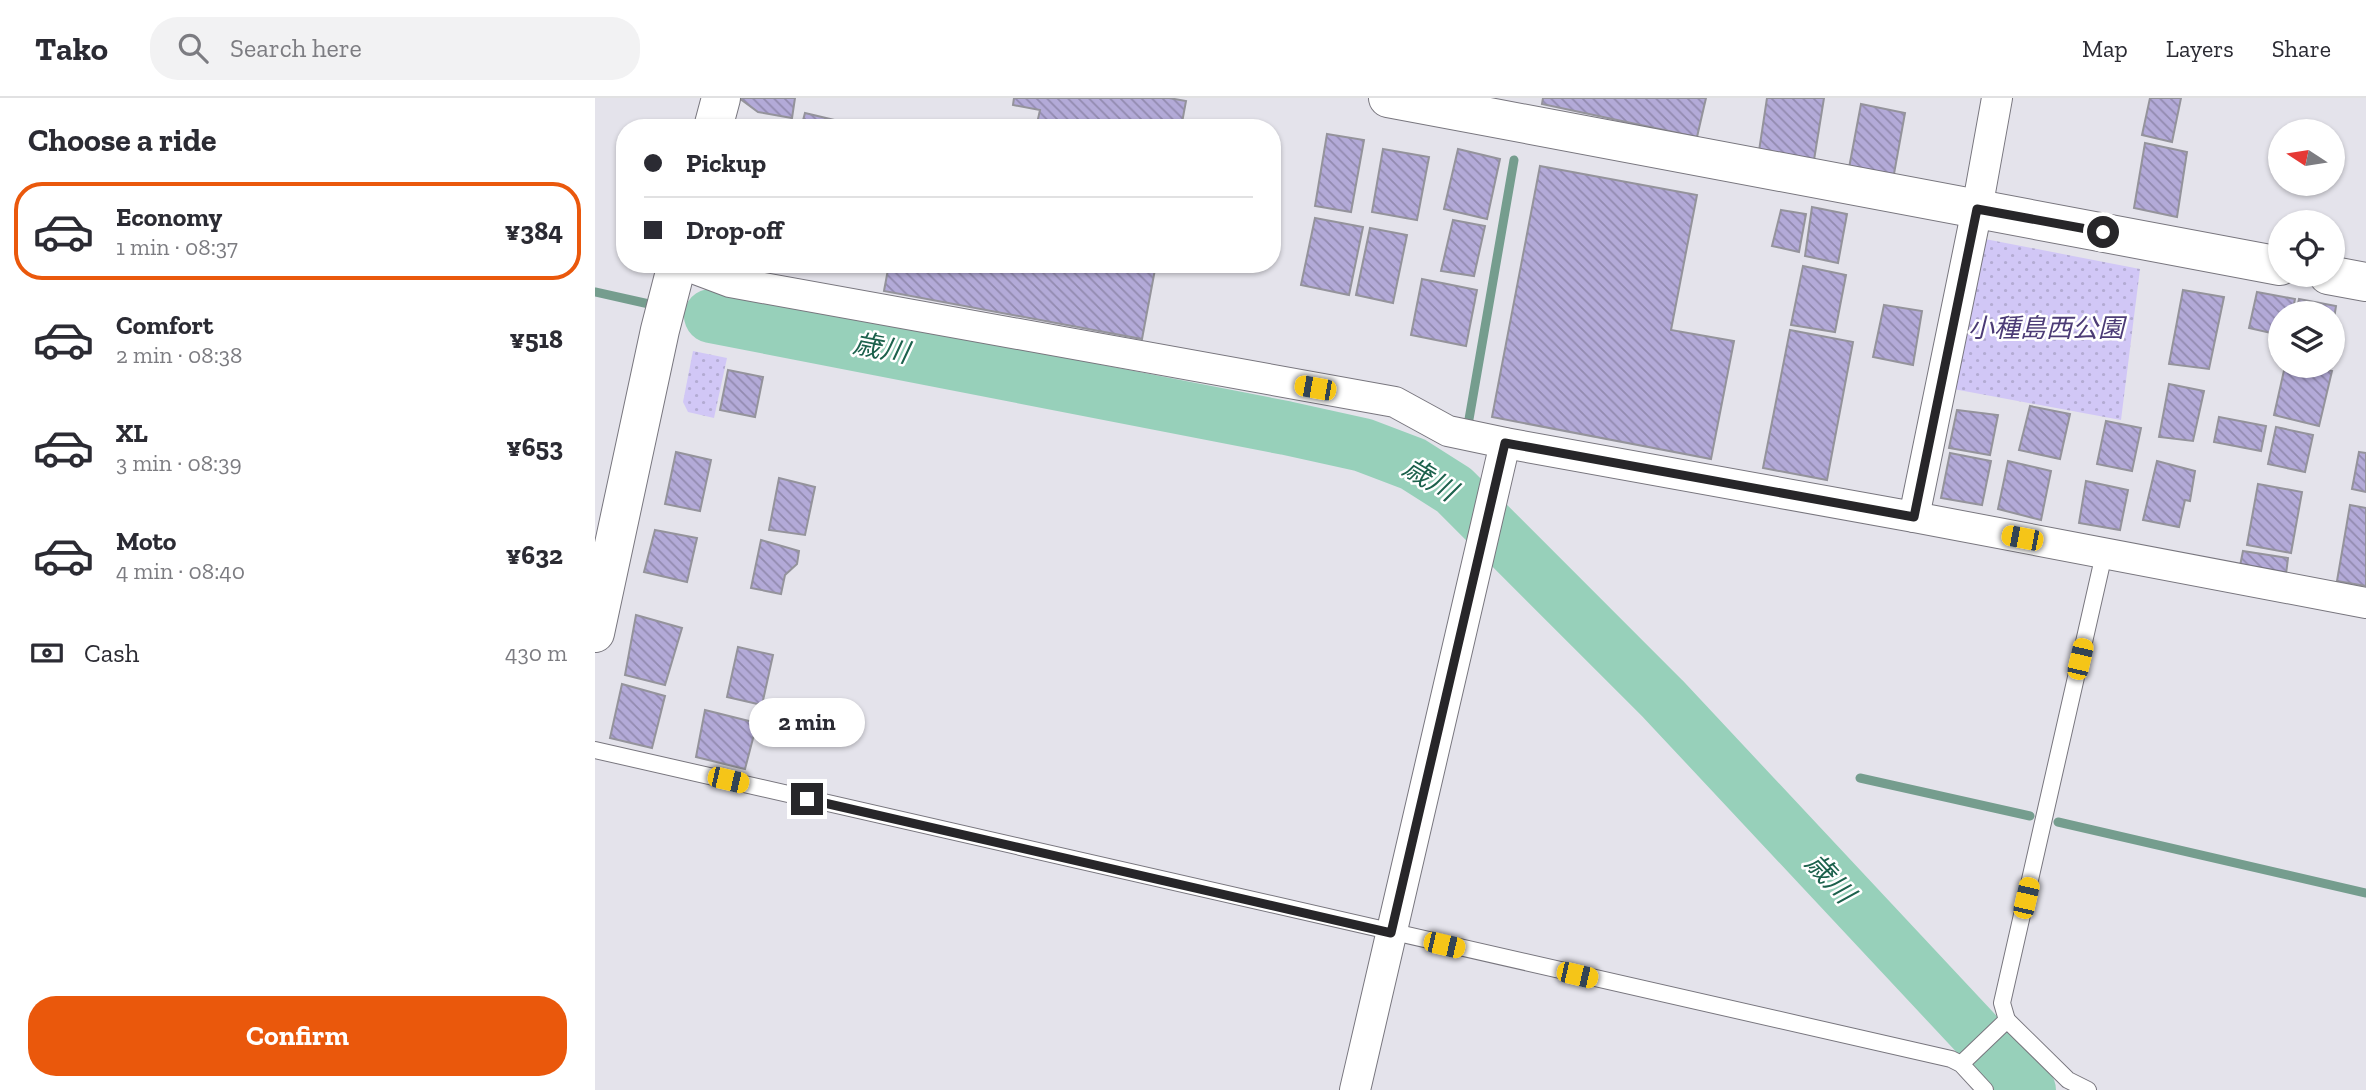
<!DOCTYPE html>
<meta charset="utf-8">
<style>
body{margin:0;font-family:"Zilla Slab","Noto Sans JP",serif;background:#f2f2f3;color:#2b2b33;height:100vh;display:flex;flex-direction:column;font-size:26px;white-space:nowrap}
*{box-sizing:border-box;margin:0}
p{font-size:23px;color:#7c7c81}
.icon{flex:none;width:38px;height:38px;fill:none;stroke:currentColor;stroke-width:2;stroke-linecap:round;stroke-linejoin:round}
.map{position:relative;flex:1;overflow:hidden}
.sheet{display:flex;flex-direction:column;background:#fff;width:595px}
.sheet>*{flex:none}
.top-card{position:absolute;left:21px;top:21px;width:665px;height:154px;border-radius:28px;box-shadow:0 2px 5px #0004;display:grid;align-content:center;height:154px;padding:0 28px;background:#fff}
.needle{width:46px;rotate:282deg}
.buttons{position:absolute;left:1673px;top:21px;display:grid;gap:14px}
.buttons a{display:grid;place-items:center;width:77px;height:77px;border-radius:50%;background:#fff;box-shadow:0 2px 5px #0004;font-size:35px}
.end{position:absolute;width:32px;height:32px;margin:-16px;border:9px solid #272629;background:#fff;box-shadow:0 0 0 4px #fff}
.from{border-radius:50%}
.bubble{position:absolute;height:49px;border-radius:24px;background:#fff;box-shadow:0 2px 5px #0004;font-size:23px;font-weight:800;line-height:49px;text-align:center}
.car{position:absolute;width:21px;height:42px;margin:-21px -10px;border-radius:9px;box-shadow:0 0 5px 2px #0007;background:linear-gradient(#f5c518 24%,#345 0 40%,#f5c518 0 76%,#345 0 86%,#f5c518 0)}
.top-card b{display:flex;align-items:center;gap:24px;height:66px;font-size:26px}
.top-card b+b{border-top:2px solid #e1e1e2}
.top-card i{width:18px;height:18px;background:#2b2b33}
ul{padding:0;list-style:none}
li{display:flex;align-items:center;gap:21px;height:98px;margin:0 14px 10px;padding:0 14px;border:4px solid transparent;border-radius:28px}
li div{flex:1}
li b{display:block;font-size:26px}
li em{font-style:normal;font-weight:800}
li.current{border-color:#ea580c}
li>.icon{width:63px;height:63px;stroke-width:1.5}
h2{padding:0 28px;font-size:32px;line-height:84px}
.pay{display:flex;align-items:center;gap:18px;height:77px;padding:0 28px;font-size:26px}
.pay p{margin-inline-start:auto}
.button{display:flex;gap:14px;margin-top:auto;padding:14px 28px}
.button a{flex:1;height:80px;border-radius:28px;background:#ea580c;color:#fff;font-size:28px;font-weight:800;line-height:80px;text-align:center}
header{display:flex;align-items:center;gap:42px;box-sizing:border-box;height:98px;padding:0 35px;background:#fff;border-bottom:2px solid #e1e1e2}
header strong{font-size:33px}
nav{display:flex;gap:38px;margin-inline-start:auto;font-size:24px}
.search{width:490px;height:63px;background:#f2f2f3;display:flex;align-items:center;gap:18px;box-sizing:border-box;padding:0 24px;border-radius:28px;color:#7c7c81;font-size:26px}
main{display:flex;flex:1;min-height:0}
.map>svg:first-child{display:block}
.grass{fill:url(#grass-dots)}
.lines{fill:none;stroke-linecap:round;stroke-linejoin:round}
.stream{stroke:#759d8e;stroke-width:9}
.river{stroke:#97d0ba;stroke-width:54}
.building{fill:url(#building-back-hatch);stroke:#94939b;stroke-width:2}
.service-casing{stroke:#78767e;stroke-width:18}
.minor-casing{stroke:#78767e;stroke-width:32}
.tertiary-casing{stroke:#78767e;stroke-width:40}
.service{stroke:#fff;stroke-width:16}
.minor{stroke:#fff;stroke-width:30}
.tertiary{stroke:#fff;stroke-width:38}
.route{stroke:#272629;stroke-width:9}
.labels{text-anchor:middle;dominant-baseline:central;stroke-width:5;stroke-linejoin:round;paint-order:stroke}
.park-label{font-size:26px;font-style:italic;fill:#4c3c76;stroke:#fff}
.water-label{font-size:28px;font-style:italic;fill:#1c614c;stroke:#fff}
</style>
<header>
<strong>Tako</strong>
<div class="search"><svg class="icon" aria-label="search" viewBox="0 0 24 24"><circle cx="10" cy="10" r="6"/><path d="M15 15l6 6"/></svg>Search here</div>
<nav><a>Map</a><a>Layers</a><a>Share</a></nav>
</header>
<main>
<section class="sheet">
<h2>Choose a ride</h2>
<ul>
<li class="current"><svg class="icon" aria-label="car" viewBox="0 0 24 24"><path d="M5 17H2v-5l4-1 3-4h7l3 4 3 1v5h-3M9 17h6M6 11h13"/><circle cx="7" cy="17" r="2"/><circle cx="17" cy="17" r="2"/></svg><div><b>Economy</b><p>1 min · 08:37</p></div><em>¥384</em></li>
<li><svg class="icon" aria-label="car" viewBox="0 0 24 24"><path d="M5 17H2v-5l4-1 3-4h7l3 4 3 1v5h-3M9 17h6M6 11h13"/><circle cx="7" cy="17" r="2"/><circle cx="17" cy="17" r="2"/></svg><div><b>Comfort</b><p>2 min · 08:38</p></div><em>¥518</em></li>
<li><svg class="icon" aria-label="car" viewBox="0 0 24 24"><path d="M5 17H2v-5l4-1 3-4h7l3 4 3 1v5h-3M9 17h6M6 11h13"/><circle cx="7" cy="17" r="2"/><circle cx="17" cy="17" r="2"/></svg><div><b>XL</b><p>3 min · 08:39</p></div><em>¥653</em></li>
<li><svg class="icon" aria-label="car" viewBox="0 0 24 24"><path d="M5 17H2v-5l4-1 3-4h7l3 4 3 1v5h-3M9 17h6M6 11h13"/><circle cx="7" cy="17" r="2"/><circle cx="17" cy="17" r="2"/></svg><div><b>Moto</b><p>4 min · 08:40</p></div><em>¥632</em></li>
</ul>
<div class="pay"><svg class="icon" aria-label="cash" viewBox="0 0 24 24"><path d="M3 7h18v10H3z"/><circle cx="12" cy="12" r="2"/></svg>Cash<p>430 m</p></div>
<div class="button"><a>Confirm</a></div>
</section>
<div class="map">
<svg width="1771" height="992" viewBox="0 0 1771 992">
<defs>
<pattern id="grass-dots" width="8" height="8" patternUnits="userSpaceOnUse" patternTransform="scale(1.75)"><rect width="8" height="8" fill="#d1c7f6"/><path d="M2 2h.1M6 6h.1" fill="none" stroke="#b3abd3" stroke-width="1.8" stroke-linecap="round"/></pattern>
<pattern id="building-back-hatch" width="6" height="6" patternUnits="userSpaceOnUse" patternTransform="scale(1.75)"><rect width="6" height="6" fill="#b3aad8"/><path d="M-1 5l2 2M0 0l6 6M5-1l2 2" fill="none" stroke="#928aaf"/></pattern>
</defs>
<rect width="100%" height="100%" fill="#e4e3eb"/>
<g class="grass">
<polygon points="1390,141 1545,171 1526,322 1353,290"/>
<polygon points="98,253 132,260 119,320 93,314 88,304"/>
</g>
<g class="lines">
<g class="stream">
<polyline points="0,194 63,208"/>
<polyline points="81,211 116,218"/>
<polyline points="873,327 919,62"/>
<polyline points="1265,680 1435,718"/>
<polyline points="1463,724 1771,795"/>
</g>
<polyline class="river" points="116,218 691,330 768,347 818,366 859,392 1068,601 1434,992"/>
</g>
<g class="building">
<polygon points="144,0 200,0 197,20 163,14"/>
<polygon points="419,0 574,0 591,3 586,30 441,30 445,12 418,7"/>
<polygon points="948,0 1111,0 1102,39 947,6"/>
<polygon points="1172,0 1229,0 1219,62 1164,53"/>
<polygon points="1555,0 1586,0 1577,44 1547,37"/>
<polygon points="1266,6 1310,15 1299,76 1254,70"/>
<polygon points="210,15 252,25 250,30 206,30"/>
<polygon points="732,36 769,42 756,114 720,108"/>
<polygon points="1550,45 1592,54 1582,119 1539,110"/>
<polygon points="788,51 834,59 822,122 777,114"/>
<polygon points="863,51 905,61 892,121 849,111"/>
<polygon points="945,68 1102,97 1076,232 1139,243 1116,361 897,319"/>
<polygon points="1217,109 1252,116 1243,165 1210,158"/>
<polygon points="1186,112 1211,116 1204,154 1177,148"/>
<polygon points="720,120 768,129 754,197 706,187"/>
<polygon points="858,122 890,128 879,178 846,173"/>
<polygon points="775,130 812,137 798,205 761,197"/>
<polygon points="294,166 561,166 547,241 289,193"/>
<polygon points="1208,168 1251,177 1240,234 1196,227"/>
<polygon points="827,181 882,192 871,248 816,237"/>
<polygon points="1588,192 1629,199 1614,271 1574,266"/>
<polygon points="1662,194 1700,201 1697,215 1685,215 1685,237 1654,230"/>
<polygon points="1704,201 1741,208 1738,227 1738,215 1701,215"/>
<polygon points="1289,207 1327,213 1318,267 1278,259"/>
<polygon points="1195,232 1258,244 1232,382 1168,370"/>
<polygon points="1690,268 1713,268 1737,273 1724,328 1679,317"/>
<polygon points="133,272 168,279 160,319 125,312"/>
<polygon points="1574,286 1609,293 1598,343 1564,339"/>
<polygon points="1435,308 1475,316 1465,361 1424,352"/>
<polygon points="1362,312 1403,317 1395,357 1354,350"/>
<polygon points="1624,319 1671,328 1666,353 1619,344"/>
<polygon points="1511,323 1546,330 1537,373 1502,366"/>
<polygon points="1681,329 1718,337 1710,374 1673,366"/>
<polygon points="81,354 116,362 105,413 70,406"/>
<polygon points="1764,354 1771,355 1771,394 1757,391"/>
<polygon points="1355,355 1396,363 1387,407 1346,400"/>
<polygon points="1413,363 1456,373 1446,422 1403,411"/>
<polygon points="1562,363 1600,373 1595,403 1590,402 1584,429 1548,422"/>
<polygon points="184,380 220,389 210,437 174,432"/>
<polygon points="1491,383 1533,392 1525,432 1484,425"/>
<polygon points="1663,386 1707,394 1696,455 1652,447"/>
<polygon points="1755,407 1771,410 1771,488 1742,483"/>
<polygon points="60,432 102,440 92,484 49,474"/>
<polygon points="166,442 204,453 202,466 190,477 186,496 156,490"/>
<polygon points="1648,453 1693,460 1691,476 1645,468"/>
<polygon points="41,517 87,530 70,587 30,577"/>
<polygon points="143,549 178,557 167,607 132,599"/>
<polygon points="27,586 70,598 57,650 15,640"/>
<polygon points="110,612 162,625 150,671 101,659"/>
</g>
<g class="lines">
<defs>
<g id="service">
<polyline points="0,652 1356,961 1366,966 1390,992"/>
<polyline points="1366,966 1412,922"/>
<polyline points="1493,992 1473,982 1412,922 1407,905 1509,456"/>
</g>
<g id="minor">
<polyline points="87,166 135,184 800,304 853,333 910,345 1319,419 1771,505"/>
<polyline points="1319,419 1382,111 1402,0"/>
<polyline points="760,992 910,345"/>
</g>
<g id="tertiary">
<polyline points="793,0 1685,168"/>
<polyline points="118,30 126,0"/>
<polyline points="1733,177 1771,184"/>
<polyline points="0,535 65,232 82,166"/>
</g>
</defs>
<use href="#service" class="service-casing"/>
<use href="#minor" class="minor-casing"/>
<use href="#tertiary" class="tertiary-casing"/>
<use href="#service" class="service"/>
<use href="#minor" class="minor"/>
<use href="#tertiary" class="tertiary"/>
</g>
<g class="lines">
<polyline class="route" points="212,701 796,835 910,345 1319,419 1382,111 1508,134"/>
</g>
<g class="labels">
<g class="park-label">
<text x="1451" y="230">小種島西公園</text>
</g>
<g class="water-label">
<text transform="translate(286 250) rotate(11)">歳川</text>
<text transform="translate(835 381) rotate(31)">歳川</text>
<text transform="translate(1235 780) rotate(47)">歳川</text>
</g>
</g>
</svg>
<div class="buttons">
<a><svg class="needle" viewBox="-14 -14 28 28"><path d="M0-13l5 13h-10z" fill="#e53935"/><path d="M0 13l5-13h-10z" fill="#7c7c81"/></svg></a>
<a><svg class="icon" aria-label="locate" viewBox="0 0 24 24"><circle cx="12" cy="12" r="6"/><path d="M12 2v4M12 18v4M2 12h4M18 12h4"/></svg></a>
<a><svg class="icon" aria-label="layers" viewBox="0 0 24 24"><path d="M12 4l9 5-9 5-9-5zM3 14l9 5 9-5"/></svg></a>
</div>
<i class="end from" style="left:1508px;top:134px"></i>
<i class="end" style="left:212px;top:701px"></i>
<div class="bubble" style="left:154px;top:600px;width:116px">2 min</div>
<i class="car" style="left:720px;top:290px;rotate:280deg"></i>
<i class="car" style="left:1427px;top:440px;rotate:281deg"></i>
<i class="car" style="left:1485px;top:561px;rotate:13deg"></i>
<i class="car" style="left:133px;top:682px;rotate:103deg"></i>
<i class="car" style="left:1431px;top:800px;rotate:13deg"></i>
<i class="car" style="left:849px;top:847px;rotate:103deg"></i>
<i class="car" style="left:982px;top:877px;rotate:103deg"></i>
<div class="top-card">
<b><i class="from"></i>Pickup</b>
<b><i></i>Drop-off</b>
</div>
</div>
</main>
